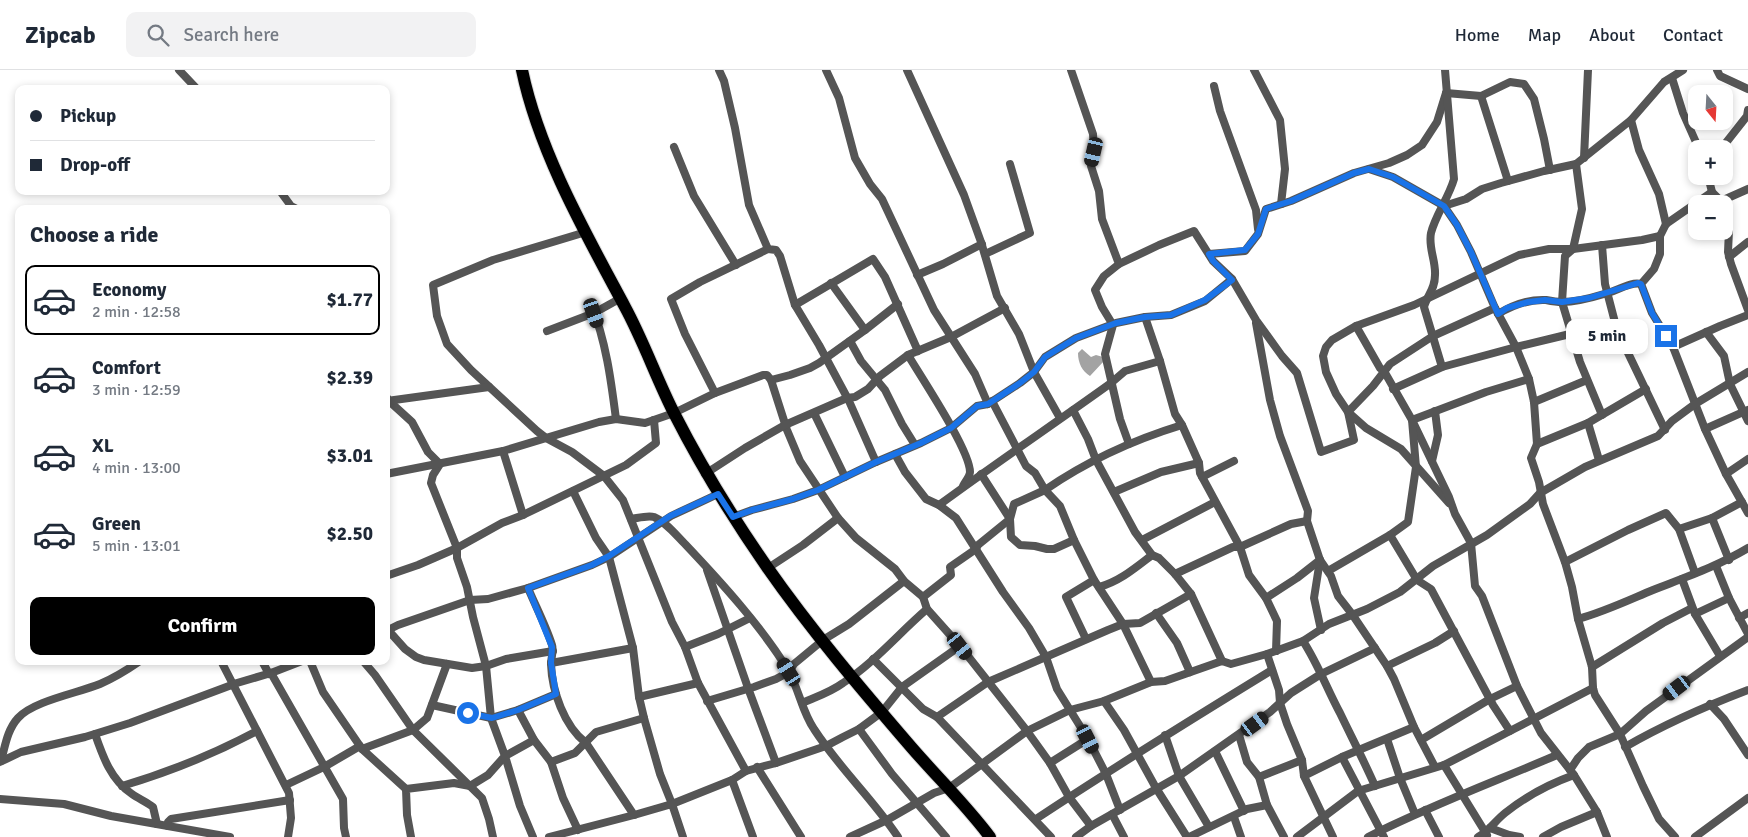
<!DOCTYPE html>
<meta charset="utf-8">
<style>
body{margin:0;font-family:Signika,sans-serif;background:#f2f2f3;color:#1f2937;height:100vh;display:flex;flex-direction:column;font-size:19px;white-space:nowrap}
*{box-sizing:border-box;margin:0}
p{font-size:16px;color:#747a83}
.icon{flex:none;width:28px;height:28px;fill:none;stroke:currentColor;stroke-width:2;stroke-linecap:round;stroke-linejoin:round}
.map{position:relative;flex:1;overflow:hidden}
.details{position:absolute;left:15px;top:135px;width:375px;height:460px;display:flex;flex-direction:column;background:#fff;border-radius:10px;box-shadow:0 2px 8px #0003}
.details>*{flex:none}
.hud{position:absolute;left:15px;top:15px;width:375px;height:110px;border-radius:10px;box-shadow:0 2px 8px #0003;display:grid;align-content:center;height:110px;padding:0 15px;background:#fff}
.needle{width:32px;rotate:162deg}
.buttons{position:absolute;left:1688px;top:15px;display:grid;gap:10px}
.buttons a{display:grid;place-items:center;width:45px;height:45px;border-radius:10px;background:#fff;box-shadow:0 2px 8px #0003;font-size:25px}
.end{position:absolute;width:22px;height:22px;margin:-11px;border:6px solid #1a73e8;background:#fff;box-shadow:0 0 0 2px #fff}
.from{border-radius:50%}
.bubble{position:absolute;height:35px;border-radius:10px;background:#fff;box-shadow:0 2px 8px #0003;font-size:16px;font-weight:700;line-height:35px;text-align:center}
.car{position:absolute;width:15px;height:30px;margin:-15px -8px;border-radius:6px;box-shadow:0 0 4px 1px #0007;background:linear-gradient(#222 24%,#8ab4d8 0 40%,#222 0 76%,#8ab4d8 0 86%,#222 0)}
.hud b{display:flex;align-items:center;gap:18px;height:48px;font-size:19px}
.hud b+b{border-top:1px solid #e0e1e3}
.hud i{width:12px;height:12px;background:#1f2937}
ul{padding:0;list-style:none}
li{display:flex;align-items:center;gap:15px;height:70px;margin:0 10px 8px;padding:0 5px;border:2px solid transparent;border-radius:10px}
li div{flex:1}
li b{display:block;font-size:19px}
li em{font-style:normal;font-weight:700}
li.selected{border-color:#000}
li>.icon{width:45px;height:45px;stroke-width:1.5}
h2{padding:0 15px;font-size:22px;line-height:60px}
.primary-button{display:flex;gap:10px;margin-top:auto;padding:10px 15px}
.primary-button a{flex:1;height:58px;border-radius:10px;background:#000;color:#fff;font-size:20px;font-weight:700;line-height:58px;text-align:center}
header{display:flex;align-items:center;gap:30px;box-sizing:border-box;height:70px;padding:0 25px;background:#fff;border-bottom:1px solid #e0e1e3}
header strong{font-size:24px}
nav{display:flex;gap:28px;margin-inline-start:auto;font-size:18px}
.search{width:350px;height:45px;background:#f2f2f3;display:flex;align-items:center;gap:12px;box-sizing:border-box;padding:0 18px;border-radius:10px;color:#747a83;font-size:19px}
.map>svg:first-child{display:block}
.water{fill:#a3a3a3}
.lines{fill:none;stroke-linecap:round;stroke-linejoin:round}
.primary-casing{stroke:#dbdbdb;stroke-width:14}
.minor{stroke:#555;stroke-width:8}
.primary{stroke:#000;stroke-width:12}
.route{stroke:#1a73e8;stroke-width:6}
</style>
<header>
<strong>Zipcab</strong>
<div class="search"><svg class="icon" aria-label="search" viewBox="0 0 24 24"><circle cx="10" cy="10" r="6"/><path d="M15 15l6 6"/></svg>Search here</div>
<nav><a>Home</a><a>Map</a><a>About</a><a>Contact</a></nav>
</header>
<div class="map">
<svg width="1748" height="767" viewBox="0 0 1748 767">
<rect width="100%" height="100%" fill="#fff"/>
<path class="water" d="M1082,279l9,8 5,-2 7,2 1,4 -14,15c-8,-5 -12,-13 -12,-23z"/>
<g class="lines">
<defs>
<path id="primary" d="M522,0c17,82 64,164 103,237 19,35 32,73 50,108 27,53 58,103 92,152 44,63 95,123 145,181 26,30 54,57 78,89"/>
</defs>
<use href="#primary" class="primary-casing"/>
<g class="minor">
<polyline points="179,0 197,19"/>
<polyline points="719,0 724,11 735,58 749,135 768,179 776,180 780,186 795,235 819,275 849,331 876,392"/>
<polyline points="826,0 839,28 855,88 870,114 882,129 934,240 975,304 988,334"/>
<polyline points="907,0 964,125 981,172 997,226 1019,264 1034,302 1060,348"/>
<polyline points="1071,0 1093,64 1094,82 1091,96 1099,121 1102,149 1119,194 1104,206 1095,220 1102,237 1113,255 1105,284 1120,349 1129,374"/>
<polyline points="1254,0 1280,50 1285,99 1281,134"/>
<polyline points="1717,0 1720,6 1748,19"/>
<polyline points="1672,8 1683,43 1699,79"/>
<polyline points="1214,16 1220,41 1256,140 1258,159"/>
<polyline points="1446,23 1481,26 1510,12 1524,14 1534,29 1544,69 1550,100"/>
<polyline points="1481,26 1508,111"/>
<polyline points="1631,50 1664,12 1683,0"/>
<polyline points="674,77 694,126 736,195"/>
<polyline points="1721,79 1747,46 1748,40"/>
<polyline points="1584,88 1588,0"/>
<polyline points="1369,99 1393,107 1444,136 1457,155 1471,182 1495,238 1516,277 1529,309 1534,332 1537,374 1531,388 1539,412 1543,434 1565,492 1572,517 1578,549 1592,597 1593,618 1595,625 1620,664 1643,716 1659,749 1675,767"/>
<polyline points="1708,106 1712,122 1721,131 1748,119"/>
<polyline points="280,121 291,136 297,139"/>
<polyline points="1712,122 1666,154 1660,166 1660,184 1654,199 1641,214 1652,243 1673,277 1705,359 1726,404 1748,443"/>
<polyline points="1444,136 1466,129 1482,119 1501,113 1544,101 1576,94"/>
<polyline points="1724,142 1729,160 1728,182 1731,194 1748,240"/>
<polyline points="586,162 493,190 433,215 437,246 447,274 471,300 537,361 546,368 572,382 604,406 623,430 672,552 685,577 698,613 746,701"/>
<polyline points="1602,175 1605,214 1617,260 1665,360"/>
<polyline points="985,184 1030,163 1010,94"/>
<polyline points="1209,184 1245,181 1258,164 1266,139 1291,131 1354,103 1389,93 1407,85 1422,75 1437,52 1446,23"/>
<polyline points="1729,187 1748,172"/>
<polyline points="1119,194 1159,175 1194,161 1213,191 1232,209 1256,250 1282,286 1297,303 1321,382 1354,370 1348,342 1366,358 1401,379 1449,433"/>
<polyline points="917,205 943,194 982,174"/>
<polyline points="831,213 865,260"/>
<path d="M591,234c15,37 20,76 25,115"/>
<polyline points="795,235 873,189 885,207 918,281"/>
<polyline points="1495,238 1433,266 1390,294 1373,316 1348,342 1336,324 1326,302 1323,286 1326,277 1332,270 1356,256 1414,235 1519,185 1549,179 1573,179 1642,170 1660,166"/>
<path d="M1498,244c15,-9 31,-15 48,-14 5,1 11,2 16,2 14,0 29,-4 42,-8 12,-2 26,-13 37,-10"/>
<polyline points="1145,247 1160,291 1175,344 1182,355 1199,393 1200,403 1240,477 1249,505 1266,528 1277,551 1276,581"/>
<polyline points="1256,253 1270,330 1280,366 1308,441 1307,451 1320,490 1331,506 1338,526 1352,544 1387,596 1394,609 1414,657 1435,697"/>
<polyline points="1356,256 1380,298 1384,301 1412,350 1449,427 1455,444 1471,473 1475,516 1482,526 1517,616 1541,663 1574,705 1597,742 1607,767"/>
<polyline points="547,261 594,243 621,228"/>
<polyline points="1706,262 1724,286 1730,314 1748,351"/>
<polyline points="850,271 861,291 885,320 902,354 915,375"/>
<polyline points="1673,277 1720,256 1748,245"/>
<path d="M908,285c13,22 62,95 62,117 0,4 -5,10 -7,14"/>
<path d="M1442,297l-18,-60c3,-12 11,-17 11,-32 1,-14 -7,-28 -4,-42 4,-17 18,-36 23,-54l-9,-109"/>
<polyline points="771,310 790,305 810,298 819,293 865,260 898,234"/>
<polyline points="1393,319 1442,297 1516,277 1570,264"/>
<polyline points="715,323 685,264 671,229 700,212 768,179"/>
<polyline points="386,326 389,331 412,352 428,382 440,394 433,405 431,413 457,478 457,488 467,517 473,547 486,596 491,648 505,686 488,705 470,716 454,713 406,719 407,745 411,767"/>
<polyline points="387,331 489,317"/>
<path d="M992,331l34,65 9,7 10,17c42,-29 88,-50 137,-65"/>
<polyline points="1534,332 1587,310"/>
<polyline points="1073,340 1088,369 1096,390 1135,462 1152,485 1159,488 1175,504 1191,524 1222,591"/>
<polyline points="814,343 845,407"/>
<polyline points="1602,345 1580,292 1562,232 1565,186 1573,179 1582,139 1576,94 1631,50 1639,80 1659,124 1666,154"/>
<polyline points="1588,353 1599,390"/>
<polyline points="1705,359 1748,340"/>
<polyline points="1537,374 1588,353 1646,319"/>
<polyline points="503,381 523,445"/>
<polyline points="895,384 905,402 926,429 939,435 956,448 1003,522 1029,558 1046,587 1057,619 1088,669 1106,704 1120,740"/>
<polyline points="1432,391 1438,365 1435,341"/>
<polyline points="386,404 503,381 599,352 616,349 645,353 674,343 715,323 763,305 767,305 771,310 787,360 800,391 838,448 856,468 895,499 904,511 923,527 927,539 960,576 1027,661 1050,693 1069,727 1091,756"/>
<polyline points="705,404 745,378 785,355 847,328 855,327 868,319 880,306 908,285 951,267 1005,238"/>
<polyline points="981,404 1010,449 1011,467 1020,475 1035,476 1047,479 1054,479 1074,470"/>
<polyline points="1726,404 1748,389"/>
<polyline points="1202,407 1234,391"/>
<polyline points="573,421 596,468 609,487 633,578 639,627 644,648 660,704 672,734 732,710 746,701 776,693 826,676 843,667 859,659 882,642 902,617 960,576"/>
<polyline points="1114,422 1161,402 1199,393"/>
<path d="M939,435c57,-42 115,-81 172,-122l14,-12 35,-10"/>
<polyline points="733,447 752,440 793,429 818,420 876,392 921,373 951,358 977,336 988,334 1020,313 1034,302 1045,287 1076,268 1116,253 1145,247 1171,245 1205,231 1232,209"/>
<polyline points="1712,448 1729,490"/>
<path d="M631,449c7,-1 17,-4 23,-2 12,5 22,18 31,27 35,37 77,83 103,126 11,19 14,42 26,59 25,39 59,70 84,108"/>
<polyline points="1679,459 1712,448 1742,432"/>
<polyline points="1390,465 1417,510 1431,519 1493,635 1510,661 1593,618"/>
<polyline points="1142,470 1215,432"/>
<polyline points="1320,490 1314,528 1321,560"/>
<polyline points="1565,492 1628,460 1666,443 1679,459 1695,503"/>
<polyline points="1716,496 1729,528 1748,564"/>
<polyline points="768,498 803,475 838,448"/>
<polyline points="707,500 748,618 776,693"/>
<polyline points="1328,501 1390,465 1408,452 1416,397 1412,350 1486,322 1529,309"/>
<polyline points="1175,504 1233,477 1240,477 1291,454 1307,451"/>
<polyline points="386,506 418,495 457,478 502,453 523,445 626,395 656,373 654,350"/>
<polyline points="1682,509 1695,544 1720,586"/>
<path d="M1099,517c21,-6 36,-19 53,-32"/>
<path d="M528,518c8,19 18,38 24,57 2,6 -1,13 -1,19 1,27 13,62 35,79l48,72 38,-11 11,33"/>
<polyline points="923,527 951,505 950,497 976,479 978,475 1010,449 1014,434 1045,420 1060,436 1074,470 1094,510 1123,554 1151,612"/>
<polyline points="1266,528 1297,508 1320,490"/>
<polyline points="1156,543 1177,573 1190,602"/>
<polyline points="1695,544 1729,528"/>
<polyline points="1739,548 1748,543"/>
<path d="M1578,549c26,-7 51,-19 75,-29 33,-13 65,-24 95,-42"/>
<polyline points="388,560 405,579 416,587 424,590 472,598 486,596 506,589 553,581"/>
<polyline points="386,561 398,555 470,530 488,529 528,518 592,495 609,487 671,446 718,424"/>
<polyline points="1086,569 1066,527 1094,510"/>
<path d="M1303,571c15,23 24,48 37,72 12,25 24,48 35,73"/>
<polyline points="685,577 718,564 750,548"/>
<polyline points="1267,584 1279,620 1280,633 1287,654 1302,690 1304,706 1333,767"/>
<polyline points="873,589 923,639 937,647 1051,767"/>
<polyline points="221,591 289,723 291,748 288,767"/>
<polyline points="262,591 269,604"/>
<polyline points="310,591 323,622 362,679"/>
<polyline points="363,591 375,605 413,660 482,728 489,749 493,767"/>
<polyline points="551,593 633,578"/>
<polyline points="1387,596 1435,573 1454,561"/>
<polyline points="1592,597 1663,553 1692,538"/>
<polyline points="271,603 343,729 344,758 346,767"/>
<polyline points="639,627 698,613"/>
<polyline points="707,631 754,617 776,609 789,602 794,594 823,570 849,554 904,511"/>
<polyline points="1104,631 1124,660 1156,718 1187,767"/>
<path d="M802,633c14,-6 29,-11 41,-20 31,-20 56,-50 84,-74"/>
<polyline points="1710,634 1724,649 1748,685"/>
<polyline points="432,635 491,648 518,640 556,624"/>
<polyline points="518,640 534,670 551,692 563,728 578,760"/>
<polyline points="937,647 988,612 1108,560 1123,554 1140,553 1191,524"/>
<polyline points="859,659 892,704 946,767"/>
<path d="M95,664c8,23 16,46 37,60 7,5 15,8 21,13l4,17"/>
<polyline points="1165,665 1179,706 1209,757"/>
<polyline points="1239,665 1247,692 1259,707 1267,735 1284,767"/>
<polyline points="1387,669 1400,708 1415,744"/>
<polyline points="1421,670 1490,629 1517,616"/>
<path d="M1625,677c40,-23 81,-41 123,-57"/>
<polyline points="1215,681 1244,741"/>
<polyline points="1342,687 1384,767"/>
<path d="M1,691c4,-14 6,-31 17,-43 15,-17 60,-25 82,-34 14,-6 27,-14 40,-23"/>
<polyline points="0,692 21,682 85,667 130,653 237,613 271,603 302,591"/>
<polyline points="551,692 575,683 596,662 644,648"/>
<polyline points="1050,693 1088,669"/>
<polyline points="1444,695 1487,765"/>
<polyline points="757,697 801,767"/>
<polyline points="1570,700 1578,688 1589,677 1620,664 1646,641 1748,567"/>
<polyline points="1304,706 1342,687 1414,657"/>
<polyline points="1259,707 1302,690"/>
<polyline points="732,710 753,767"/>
<polyline points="286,715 324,697 360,676"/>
<path d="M122,716c47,-14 92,-32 135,-55"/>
<polyline points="406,719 362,679 413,660 427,648 447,594"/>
<polyline points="0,729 64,734 111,746 230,767"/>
<polyline points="1425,740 1439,767"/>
<polyline points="1112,744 1124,767"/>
<polyline points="1234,747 1241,767"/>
<path d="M1036,749c77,-51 156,-100 236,-149"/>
<polyline points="168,756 168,752 171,749 290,730"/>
<polyline points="1490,758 1509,765 1520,767"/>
<polyline points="533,767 520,736 505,686 534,670"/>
<polyline points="549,767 634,745"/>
<polyline points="850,767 887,750 934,723 949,718 1027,661 1070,640 1104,631 1151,612 1165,611 1222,591 1231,594 1267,584 1303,571 1329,554 1367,539 1400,522 1433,496 1487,465 1530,434 1540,423 1585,397 1658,366 1672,351 1695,334 1748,302"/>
<polyline points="1076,767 1091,756 1179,706 1270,642 1291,623 1321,604 1375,578"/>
<polyline points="1189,767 1247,739 1267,735"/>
<polyline points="1297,767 1358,721 1444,695 1510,661"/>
<path d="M1368,767c61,-31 126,-55 189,-82"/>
<path d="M1478,767c11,-6 17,-16 27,-24 20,-16 44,-29 69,-38"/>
<polyline points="1543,767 1561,757 1597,742"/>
<polyline points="1695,767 1748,728"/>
</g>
<use href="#primary" class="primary"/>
</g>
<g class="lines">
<polyline class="route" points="468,643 492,648 518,640 556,624 551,593 552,577 528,518 592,495 609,486 670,446 718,424 733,447 752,440 793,429 818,420 876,392 921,373 951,358 977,336 988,334 1020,313 1034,302 1045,287 1076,268 1116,253 1145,247 1171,245 1205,230 1232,210 1213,191 1209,184 1245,180 1258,164 1266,139 1291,131 1354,103 1369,99 1393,107 1444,136 1457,155 1471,182 1498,244 1507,238 1528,232 1545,230 1562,232 1589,228 1638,213 1641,214 1652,243 1666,266"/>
</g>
</svg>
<div class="buttons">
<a><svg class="needle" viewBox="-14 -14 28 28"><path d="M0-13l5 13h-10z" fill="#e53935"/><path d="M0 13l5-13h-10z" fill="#747a83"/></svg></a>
<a>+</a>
<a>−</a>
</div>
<i class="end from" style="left:468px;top:643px"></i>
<i class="end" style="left:1666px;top:266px"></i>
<div class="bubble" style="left:1566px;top:249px;width:82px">5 min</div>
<i class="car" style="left:1094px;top:82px;rotate:193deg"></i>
<i class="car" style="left:594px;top:243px;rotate:161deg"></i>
<i class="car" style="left:960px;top:576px;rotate:142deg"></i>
<i class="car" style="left:789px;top:602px;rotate:328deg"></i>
<i class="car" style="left:1677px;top:618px;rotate:233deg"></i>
<i class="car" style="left:1255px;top:654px;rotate:54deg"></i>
<i class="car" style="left:1088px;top:669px;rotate:153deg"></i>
<div class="hud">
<b><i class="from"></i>Pickup</b>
<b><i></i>Drop-off</b>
</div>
<section class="details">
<h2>Choose a ride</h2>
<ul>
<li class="selected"><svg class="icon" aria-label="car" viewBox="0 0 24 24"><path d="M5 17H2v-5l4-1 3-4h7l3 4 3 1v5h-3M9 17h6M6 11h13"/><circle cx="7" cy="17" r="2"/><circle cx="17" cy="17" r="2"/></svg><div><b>Economy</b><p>2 min · 12:58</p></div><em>$1.77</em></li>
<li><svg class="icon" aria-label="car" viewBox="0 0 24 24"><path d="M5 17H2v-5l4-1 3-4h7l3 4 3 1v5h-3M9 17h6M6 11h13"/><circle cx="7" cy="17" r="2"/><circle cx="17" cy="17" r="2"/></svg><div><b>Comfort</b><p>3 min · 12:59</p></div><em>$2.39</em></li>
<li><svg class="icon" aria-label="car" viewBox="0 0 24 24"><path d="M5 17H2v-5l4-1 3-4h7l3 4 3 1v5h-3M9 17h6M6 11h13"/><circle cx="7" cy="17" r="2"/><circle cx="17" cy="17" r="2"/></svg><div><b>XL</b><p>4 min · 13:00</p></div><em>$3.01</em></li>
<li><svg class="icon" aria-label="car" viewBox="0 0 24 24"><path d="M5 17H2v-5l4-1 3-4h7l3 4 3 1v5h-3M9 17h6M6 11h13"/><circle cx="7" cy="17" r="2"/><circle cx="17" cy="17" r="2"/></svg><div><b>Green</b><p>5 min · 13:01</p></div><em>$2.50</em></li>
</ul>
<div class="primary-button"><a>Confirm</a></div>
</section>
</div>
